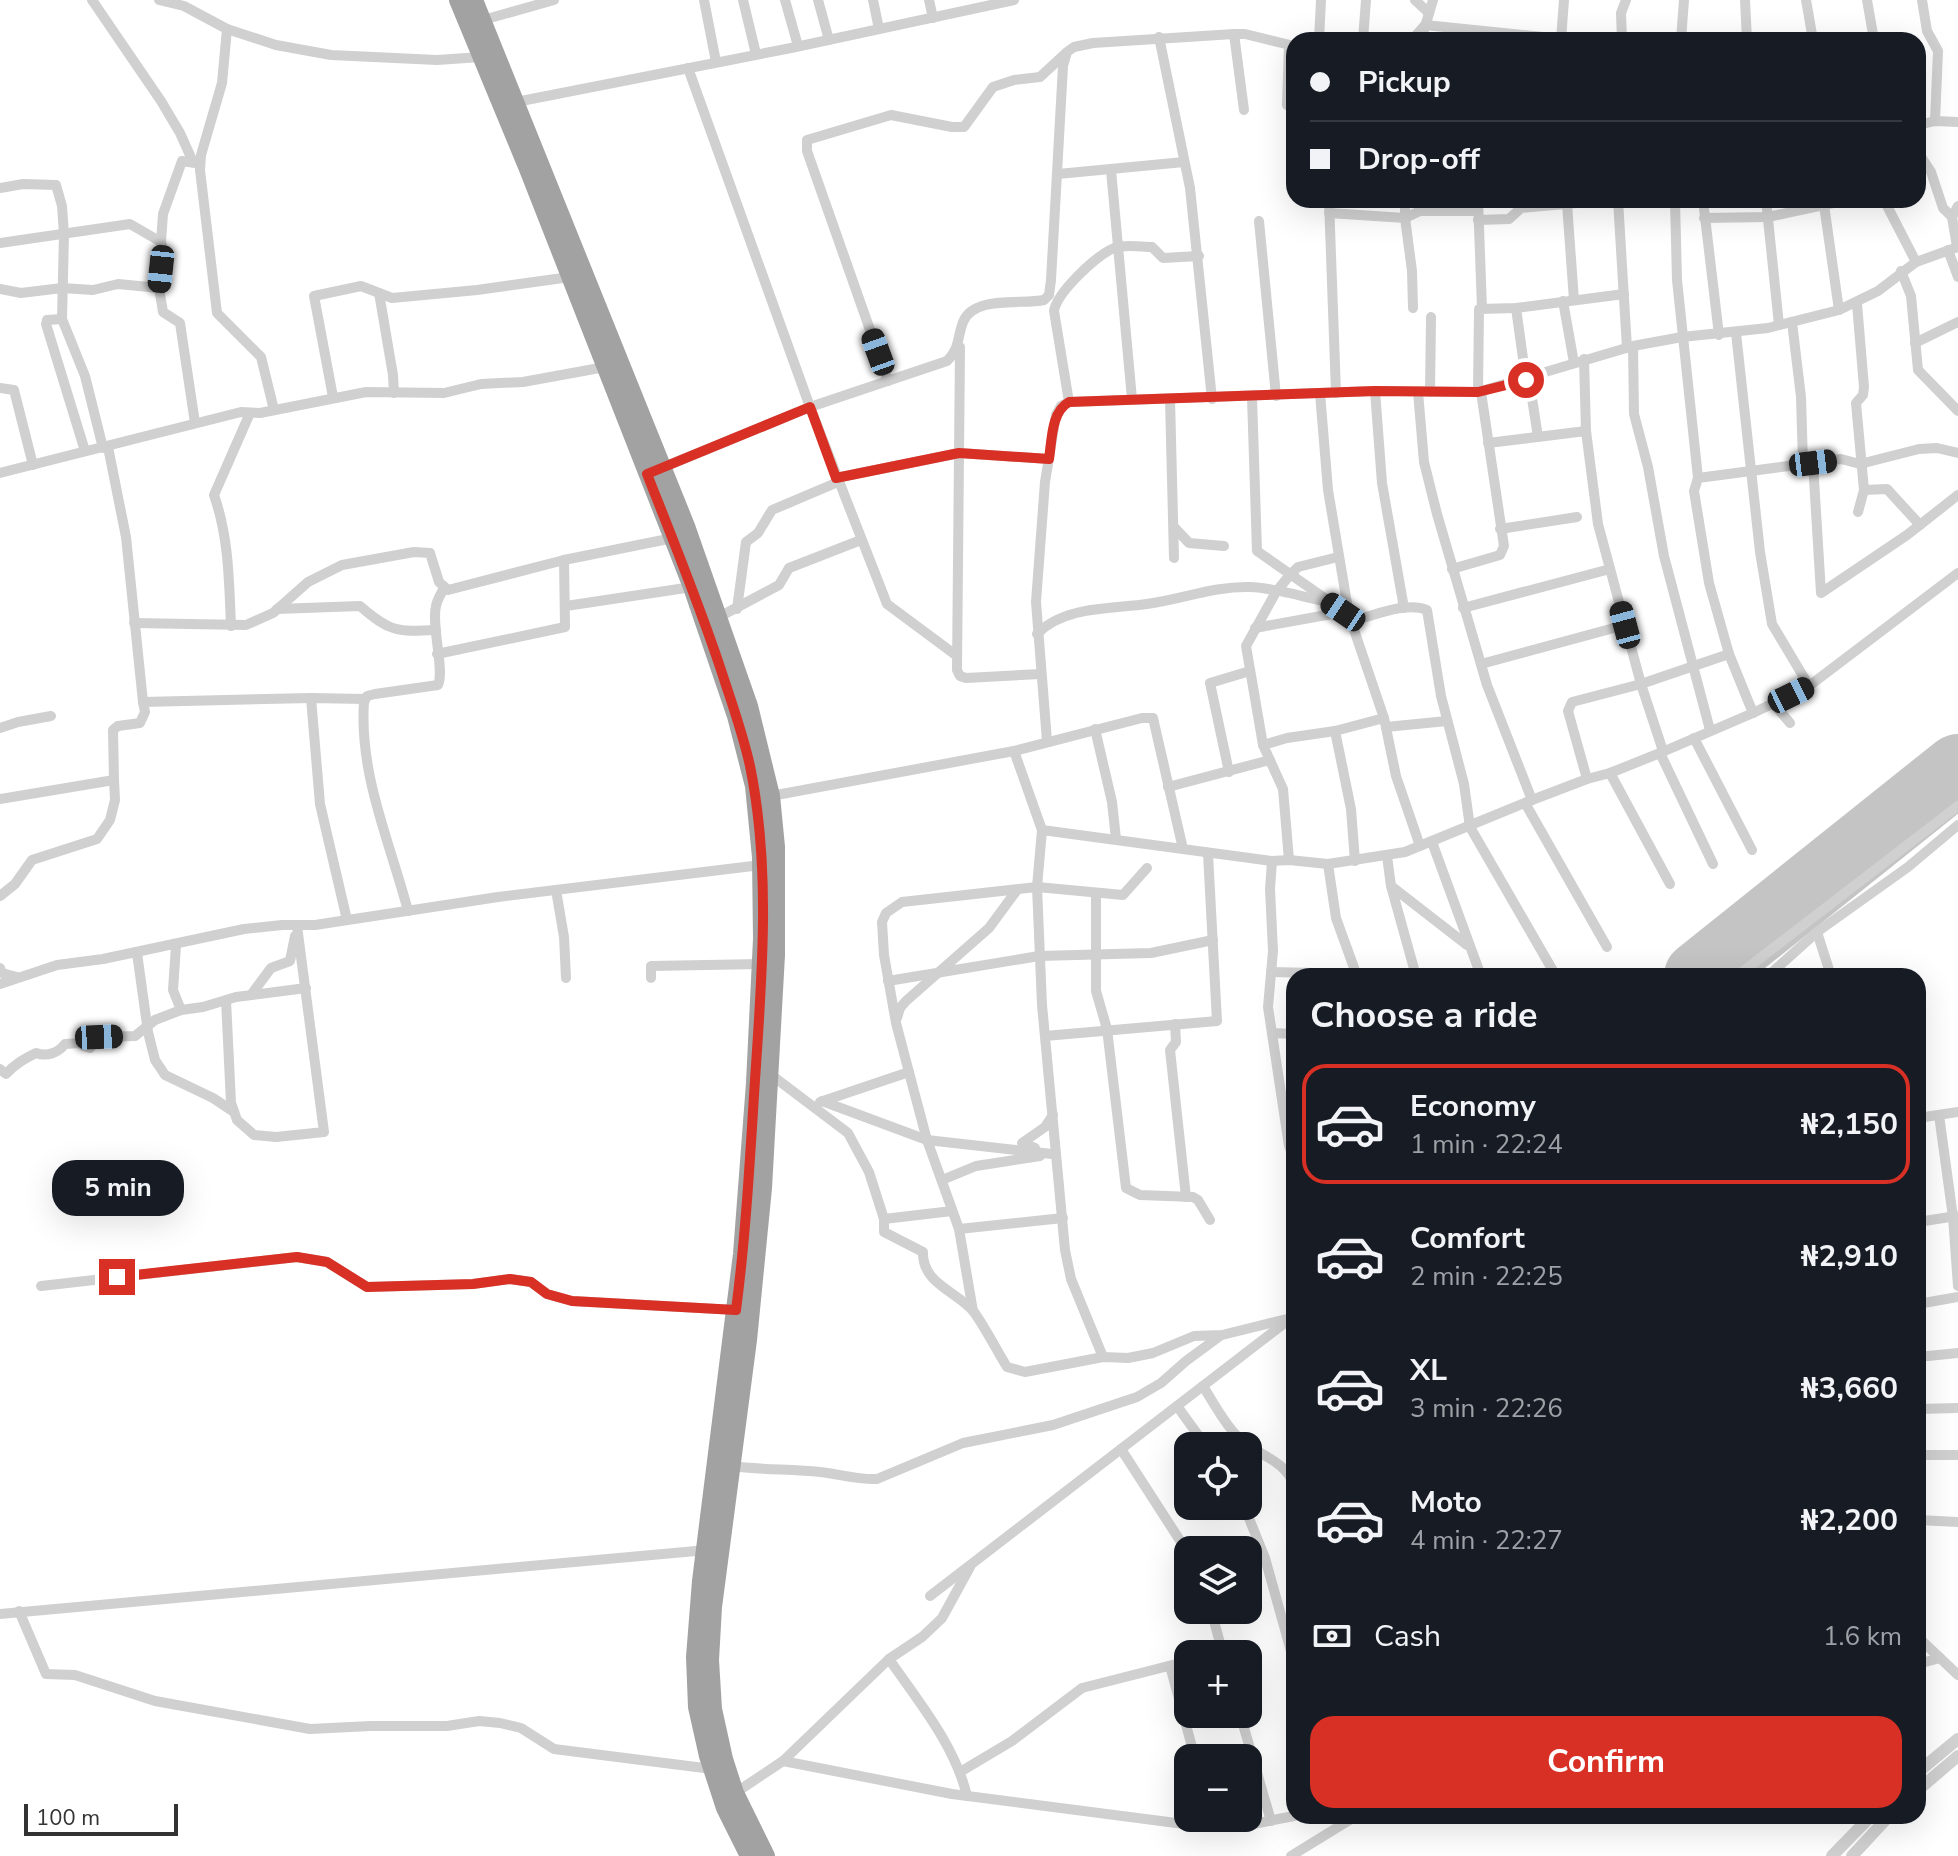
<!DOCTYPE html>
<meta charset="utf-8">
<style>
body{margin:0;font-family:"Nunito Sans",sans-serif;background:#242831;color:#f1f3f6;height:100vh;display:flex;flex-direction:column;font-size:30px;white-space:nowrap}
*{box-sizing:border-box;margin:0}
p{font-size:26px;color:#9ea1a6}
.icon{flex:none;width:44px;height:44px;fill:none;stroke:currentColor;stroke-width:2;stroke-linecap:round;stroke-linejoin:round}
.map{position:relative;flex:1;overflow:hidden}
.panel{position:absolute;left:1286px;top:968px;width:640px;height:856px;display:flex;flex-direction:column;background:#171b24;border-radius:24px;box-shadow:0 8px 32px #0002}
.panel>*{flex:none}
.hud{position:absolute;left:1286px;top:32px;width:640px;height:176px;border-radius:24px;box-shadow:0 8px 32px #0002;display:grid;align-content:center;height:176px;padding:0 24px;background:#171b24}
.buttons{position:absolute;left:1174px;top:1432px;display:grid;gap:16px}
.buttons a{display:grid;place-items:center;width:88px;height:88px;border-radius:16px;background:#171b24;box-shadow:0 8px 32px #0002;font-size:40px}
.scale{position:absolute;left:24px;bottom:20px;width:154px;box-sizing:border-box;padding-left:8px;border:4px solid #333;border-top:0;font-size:22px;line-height:28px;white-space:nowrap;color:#333;-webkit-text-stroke:6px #fff;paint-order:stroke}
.end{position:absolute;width:36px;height:36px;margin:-18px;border:10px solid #d93025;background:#fff;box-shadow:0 0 0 4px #fff}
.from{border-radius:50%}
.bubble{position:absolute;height:56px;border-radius:24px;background:#171b24;box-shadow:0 8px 32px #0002;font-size:26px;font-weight:700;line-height:56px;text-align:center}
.car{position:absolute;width:24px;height:48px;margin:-24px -12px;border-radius:10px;box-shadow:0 0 6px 2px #0007;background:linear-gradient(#222 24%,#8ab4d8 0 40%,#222 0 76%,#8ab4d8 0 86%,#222 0)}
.hud b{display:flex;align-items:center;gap:28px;height:76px;font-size:30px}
.hud b+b{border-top:2px solid #363941}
.hud i{width:20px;height:20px;background:#f1f3f6}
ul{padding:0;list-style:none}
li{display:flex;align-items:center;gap:24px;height:120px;margin:0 16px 12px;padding:0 8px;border:4px solid transparent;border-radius:24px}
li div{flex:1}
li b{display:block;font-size:30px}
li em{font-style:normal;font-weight:700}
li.active{border-color:#d93025}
li>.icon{width:72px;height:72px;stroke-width:1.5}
h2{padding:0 24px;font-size:36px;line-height:96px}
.pay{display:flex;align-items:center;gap:20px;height:88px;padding:0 24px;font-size:30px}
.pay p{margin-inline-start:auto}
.cta{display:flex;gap:16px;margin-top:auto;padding:16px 24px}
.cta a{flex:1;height:92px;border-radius:24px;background:#d93025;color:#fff;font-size:32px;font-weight:700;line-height:92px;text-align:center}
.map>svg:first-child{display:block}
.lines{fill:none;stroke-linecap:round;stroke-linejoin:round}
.runway{stroke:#c4c4c4;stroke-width:70}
.minor{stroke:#d0d0d0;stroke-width:10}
.tertiary{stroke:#d0d0d0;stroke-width:12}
.trunk{stroke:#a2a2a2;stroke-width:18}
.route{stroke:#d93025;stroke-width:10}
</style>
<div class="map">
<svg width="1958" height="1856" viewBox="0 0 1958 1856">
<rect width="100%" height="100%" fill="#fff"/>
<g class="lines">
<polyline class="runway" points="1699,976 1958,769"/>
<g class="minor">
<polyline points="92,0 161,101 180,133 193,162"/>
<polyline points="159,0 184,6 227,29 276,45 331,55 437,60 481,57"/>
<polyline points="704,0 716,62"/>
<polyline points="743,0 756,54"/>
<polyline points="785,0 798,46"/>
<polyline points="818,0 829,40"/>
<polyline points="873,0 879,29"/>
<polyline points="929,0 933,18"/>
<polyline points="1415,0 1429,13"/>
<polyline points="1745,0 1747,40"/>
<polyline points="1806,0 1813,40"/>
<polyline points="1867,0 1874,40"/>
<polyline points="1922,0 1927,31 1938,51 1935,121"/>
<polyline points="483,20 554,0"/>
<polyline points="227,29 222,83 201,155 200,170 217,313 261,357 274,410"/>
<polyline points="1424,30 1433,0"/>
<polyline points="1234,34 1244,110"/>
<polyline points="1159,37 1190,188 1212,399"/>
<polyline points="1319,40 1321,0"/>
<polyline points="1363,40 1366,0"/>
<polyline points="1412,40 1425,25 1573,40"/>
<polyline points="1561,40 1564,0"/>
<polyline points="1622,40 1621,13 1626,0"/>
<polyline points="1681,40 1684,0"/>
<polyline points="688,68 810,407 887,604 957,656"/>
<polyline points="516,102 791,48 1014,0"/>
<polyline points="1287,105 1289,45"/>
<polyline points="1918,125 1935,121 1958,122"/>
<polyline points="1918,152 1931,172 1943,208 1952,217"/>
<polyline points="1111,170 1132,399"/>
<polyline points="1058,174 1184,162"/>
<polyline points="0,188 23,184 56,185 62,206 64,234 62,319 85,376 103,448"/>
<polyline points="1329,200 1336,393"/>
<polyline points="1405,200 1405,218 1420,211 1478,211"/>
<polyline points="1478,200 1482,308"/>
<polyline points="1618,200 1627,348"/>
<polyline points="1675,200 1677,280 1698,478"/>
<polyline points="1703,200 1719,335"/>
<polyline points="1766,200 1779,325"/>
<polyline points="1884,200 1916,262"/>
<polyline points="1567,204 1574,300"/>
<polyline points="1824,205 1839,310"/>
<polyline points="1329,213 1405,218 1412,271 1413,308"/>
<polyline points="1704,218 1768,217 1847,200"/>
<polyline points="1478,220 1509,219 1521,208 1610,200"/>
<polyline points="1259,221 1276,396"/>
<polyline points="161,242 163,214 182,161 195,163"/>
<polyline points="0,243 130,224 161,242 163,251 159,288"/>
<polyline points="1957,247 1952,217 1958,206"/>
<polyline points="1948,250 1958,277"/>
<polyline points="1901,271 1911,296 1918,370 1958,411"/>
<polyline points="0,289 21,293 62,288 93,290 118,284 159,288 163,312 180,323 195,423"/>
<polyline points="379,293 393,375 394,393"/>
<polyline points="1563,301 1574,363"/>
<polyline points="1857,304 1864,387 1863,395 1856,403 1864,490 1858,512"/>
<polyline points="1516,308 1526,380"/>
<polyline points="62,319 47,320 46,324 85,451"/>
<polyline points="1792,322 1801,397 1803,464"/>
<polyline points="1736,333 1760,552 1772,624 1809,686"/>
<polyline points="1915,343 1958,322"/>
<polyline points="1633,346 1634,414 1648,467 1664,556 1710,730"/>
<polyline points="960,347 957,670 960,676 966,678 1040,674"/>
<polyline points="1584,359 1586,431 1598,524 1641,684 1663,751"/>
<polyline points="1529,379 1538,437"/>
<polyline points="888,381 807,151 807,140 891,115 952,127 964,127 993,87 1014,80 1040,77 1066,53"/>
<polyline points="0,388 14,390 33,465"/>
<polyline points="1375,391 1382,483 1404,608"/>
<polyline points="1418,392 1424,462 1437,514 1487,685 1532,800"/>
<polyline points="1430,392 1431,317"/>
<polyline points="1478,392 1479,309 1516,308 1624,294"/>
<polyline points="1320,393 1328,490 1349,615 1384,718 1396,776 1420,846"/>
<polyline points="333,397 314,296 361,286 392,298 477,290 570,277"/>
<polyline points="1252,397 1257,551 1349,615"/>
<polyline points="1170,399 1174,558"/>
<path d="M1069,402l-15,-91c3,-19 43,-56 60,-63 11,-4 27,-1 38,-1l11,11 36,-2"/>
<polyline points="1488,443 1586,431"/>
<polyline points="108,447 126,537 143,702 311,698"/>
<polyline points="1813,463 1821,593 1907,535 1958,495"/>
<path d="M659,469l151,-62 137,-46c13,-13 10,-23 16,-39 11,-27 59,-17 81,-22l5,-5 2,-15 12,-214 4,-14 7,-5 19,-4 141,-9h11l49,12"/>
<polyline points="0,473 241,412 260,413 366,392 444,393 481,384 523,382 605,367"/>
<polyline points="836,478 959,453 1049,459"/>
<polyline points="1864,490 1887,489 1920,525"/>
<polyline points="1174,527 1189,543 1224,546"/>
<polyline points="1500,529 1577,517"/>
<polyline points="1452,569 1500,555 1504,546 1481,392"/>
<polyline points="566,606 692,587"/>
<polyline points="1463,608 1610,569"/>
<path d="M277,609l83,-3c30,26 37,26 76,24"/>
<polyline points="737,609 746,542 758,533 772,510 838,482"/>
<polyline points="719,617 779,585 789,568 861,540"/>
<path d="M1352,621c21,-5 54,-20 75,-11l14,86 23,88 6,43 86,149"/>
<polyline points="134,623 246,625 273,613 308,582 342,565 414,552 430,553 439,582 448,590 564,560"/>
<path d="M231,626c-2,-45 -2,-88 -17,-131l36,-82"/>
<polyline points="1255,628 1343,612"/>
<path d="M1037,634c27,-28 74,-25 110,-30 36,-5 67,-18 103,-17 26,1 53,10 78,15"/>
<polyline points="437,654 565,627 564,560 673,538"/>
<polyline points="1481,664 1625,625"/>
<polyline points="1773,703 1790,723"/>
<polyline points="1753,713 1729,654 1709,583 1694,491 1698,478 1841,459 1860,464 1919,449 1937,448 1958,453"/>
<polyline points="1386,727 1447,721"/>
<polyline points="0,728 18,722 51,716"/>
<polyline points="1095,729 1112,802 1116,839"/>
<polyline points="1335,731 1351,809 1355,861"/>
<polyline points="1694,738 1752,850"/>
<polyline points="1047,741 1036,602 1045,482 1056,415 1061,406 1069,402 1375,391 1478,392 1633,346 1682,337 1768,328 1839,310 1878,291 1916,262 1958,247"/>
<polyline points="1263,745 1287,738 1335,731 1384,718"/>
<polyline points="1014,751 1042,830 1037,887 1042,1005 1065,1250 1071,1279 1103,1357"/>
<polyline points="1660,753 1713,864"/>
<polyline points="1229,772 1210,683 1250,671"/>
<polyline points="1610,773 1670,884"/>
<polyline points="1587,779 1568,711 1572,702 1641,684 1729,654"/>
<polyline points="114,780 113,730 118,726 140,723 145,712 143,702"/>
<polyline points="1168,787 1270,760"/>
<polyline points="771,796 1014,751 1142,718 1153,718 1183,849"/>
<polyline points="0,799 114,780 115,800 110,820 97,839 32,860 15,884 0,896"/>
<polyline points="1525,803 1607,947"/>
<polyline points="1042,830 1272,861 1289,860 1328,864 1405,852 1532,800 1587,779 1610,773 1660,753 1753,713 1809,686 1958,573"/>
<polyline points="1432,842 1481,976"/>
<polyline points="1387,856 1391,886 1467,945"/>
<polyline points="1289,860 1283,789 1263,745 1246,646 1276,592 1289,576 1298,567 1338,557"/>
<polyline points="1272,861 1270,889 1273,951 1268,1007 1289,1146 1294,1158"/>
<polyline points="1328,864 1336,918 1357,976"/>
<polyline points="1391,886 1416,976"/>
<polyline points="556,890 564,937 566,978"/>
<polyline points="1096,894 1096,991 1107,1029 1126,1188 1140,1195 1193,1197 1198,1200 1210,1220"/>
<path d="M408,911c-18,-69 -49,-136 -44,-209l3,-6 8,-2 63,-9c7,-14 -7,-59 -2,-79 1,-6 5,-12 8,-18"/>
<polyline points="347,920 320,804 311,698 365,699"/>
<polyline points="1817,932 1831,976"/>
<polyline points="176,946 173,990 181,1010 203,1007 236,997 306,988"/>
<polyline points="137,953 148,1032 155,1060 165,1075 213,1098 234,1112"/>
<polyline points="0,968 2,973 17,977"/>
<polyline points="1271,972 1356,974"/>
<polyline points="1737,976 1958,806"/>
<polyline points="1768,976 1817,932 1908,867 1958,825"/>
<polyline points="651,978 651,966 761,964"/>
<polyline points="888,981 1039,956 1151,953 1213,940"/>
<polyline points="0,984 57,965 103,959 244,929 282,925 315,925 498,897 761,865"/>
<polyline points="251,995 271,968 290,961 295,936"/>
<polyline points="226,1000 231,1103 237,1120 254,1135 276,1137 324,1132 297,926"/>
<polyline points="897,1018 900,1008 906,1001 989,928 1017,890"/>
<polyline points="1175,1024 1176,1042 1170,1050 1186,1197"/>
<polyline points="1272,1033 1294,1034"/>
<polyline points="1045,1036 1217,1021 1208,854"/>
<path d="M0,1069l6,5c9,-10 18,-15 30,-21 11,4 22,0 29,-9l15,-1 4,3 6,2 9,-11 36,-1 20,-16 26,-10"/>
<path d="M770,1074l78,59 21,39 15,47v13l39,20c-1,32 34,39 51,60 12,17 22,37 33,55l18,5 78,-15 25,1 25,-5 41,-17 28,-1 69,-17 3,3"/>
<polyline points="822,1101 927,1140 1052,1154"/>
<polyline points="820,1102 909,1072"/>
<polyline points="1939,1115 1953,1217 1958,1286"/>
<polyline points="1918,1118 1958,1112"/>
<polyline points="1035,1148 1022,1143 1045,1127 1053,1115"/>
<polyline points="942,1180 976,1166 1040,1156"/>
<polyline points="884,1219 952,1211"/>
<polyline points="1918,1222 1956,1216"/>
<polyline points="959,1229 1063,1218"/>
<polyline points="41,1286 297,1257 327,1262 367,1287 473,1284 510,1279 531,1282 547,1294 572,1301 736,1310"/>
<polyline points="1918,1304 1958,1297"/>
<polyline points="973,1311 959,1229 927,1140 915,1095 896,1023 884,955 882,922 886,913 902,902 1037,887 1123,895 1147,868"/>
<polyline points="1918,1357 1958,1353"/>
<path d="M1203,1386c10,16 20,35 33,49 20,21 46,22 58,49"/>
<polyline points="1177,1406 1206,1446"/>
<polyline points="1918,1409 1958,1408"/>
<polyline points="1121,1449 1188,1553"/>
<polyline points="1918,1455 1958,1455"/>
<path d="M731,1466c30,4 60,3 89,6 20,2 37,8 57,7l86,-36 90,-18 84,-28 24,-14 25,-22 34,-25"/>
<polyline points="1244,1506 1265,1558 1294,1662"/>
<polyline points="1918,1520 1958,1522"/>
<polyline points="930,1596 1286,1322"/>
<polyline points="1211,1610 1223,1654"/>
<polyline points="19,1611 46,1674 75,1675 155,1701 310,1729 371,1726 447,1726 479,1721 500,1723 521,1728 554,1749 712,1769"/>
<polyline points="0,1614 707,1550"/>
<polyline points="1918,1637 1958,1675"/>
<polyline points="1209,1654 1222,1650"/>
<path d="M889,1659c29,42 66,86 78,137"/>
<polyline points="1918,1664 1940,1658"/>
<polyline points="1170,1666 1195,1758"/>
<polyline points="1240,1714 1271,1821"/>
<polyline points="783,1761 952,1794 1207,1827 1248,1825 1294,1816"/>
<polyline points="960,1772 1012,1741 1082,1688 1188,1661"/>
<polyline points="735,1793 783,1761 889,1659 922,1637 942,1618 970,1567"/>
<polyline points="1291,1856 1356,1816"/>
</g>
<g class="tertiary">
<polyline points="1918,1772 1958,1739"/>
<polyline points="1918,1790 1958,1756"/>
<polyline points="1832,1856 1871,1816"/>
<polyline points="1852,1856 1889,1816"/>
</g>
<g class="trunk">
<polyline points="458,0 528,169 692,587 736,716 754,786 761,857 762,939 755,1083 742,1254 701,1581 695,1657 697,1707 708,1756 725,1808 749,1856"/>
<polyline points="474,0 686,526 749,706 771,796 776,847 776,955 763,1188 748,1340 713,1607 710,1660 713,1709 724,1759 735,1793 766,1856"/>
</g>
</g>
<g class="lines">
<path class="route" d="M117,1277l180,-20 30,5 40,25 106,-3 37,-5 21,3 16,12 25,7 164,9c10,-76 14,-153 19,-230 7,-103 16,-212 -5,-314 -7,-32 -18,-62 -28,-93 -22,-67 -49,-133 -75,-199l163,-67 26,71 123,-25 90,6c3,-19 2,-47 20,-57l306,-11 103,1 48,-12"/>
</g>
</svg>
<div class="buttons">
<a><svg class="icon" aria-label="locate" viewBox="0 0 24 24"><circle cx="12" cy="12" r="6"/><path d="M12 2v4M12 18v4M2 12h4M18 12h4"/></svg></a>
<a><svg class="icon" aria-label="layers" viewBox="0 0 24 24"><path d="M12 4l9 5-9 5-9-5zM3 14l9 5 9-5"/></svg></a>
<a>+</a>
<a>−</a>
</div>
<div class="scale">100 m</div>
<i class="end from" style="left:1526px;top:380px"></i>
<i class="end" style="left:117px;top:1277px"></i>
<div class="bubble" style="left:52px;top:1160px;width:132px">5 min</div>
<i class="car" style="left:161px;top:269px;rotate:186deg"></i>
<i class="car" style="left:878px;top:352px;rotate:340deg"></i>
<i class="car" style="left:1813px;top:463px;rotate:83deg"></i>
<i class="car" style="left:1343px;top:612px;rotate:304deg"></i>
<i class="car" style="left:1625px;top:625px;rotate:345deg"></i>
<i class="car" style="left:1791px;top:695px;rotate:64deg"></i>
<i class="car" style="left:99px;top:1037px;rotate:88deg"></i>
<div class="hud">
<b><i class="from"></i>Pickup</b>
<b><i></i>Drop-off</b>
</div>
<section class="panel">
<h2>Choose a ride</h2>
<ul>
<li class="active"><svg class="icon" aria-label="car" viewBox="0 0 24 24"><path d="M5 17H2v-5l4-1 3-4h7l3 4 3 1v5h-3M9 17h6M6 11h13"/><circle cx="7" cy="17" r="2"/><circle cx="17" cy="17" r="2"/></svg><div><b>Economy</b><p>1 min · 22:24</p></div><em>₦2,150</em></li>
<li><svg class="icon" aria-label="car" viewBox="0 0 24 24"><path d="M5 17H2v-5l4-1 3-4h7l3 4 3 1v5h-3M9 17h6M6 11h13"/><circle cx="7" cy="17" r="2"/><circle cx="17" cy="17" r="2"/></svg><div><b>Comfort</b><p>2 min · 22:25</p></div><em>₦2,910</em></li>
<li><svg class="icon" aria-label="car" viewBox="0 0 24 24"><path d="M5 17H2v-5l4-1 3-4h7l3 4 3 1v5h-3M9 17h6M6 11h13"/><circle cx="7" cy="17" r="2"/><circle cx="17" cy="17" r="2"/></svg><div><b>XL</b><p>3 min · 22:26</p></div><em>₦3,660</em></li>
<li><svg class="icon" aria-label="car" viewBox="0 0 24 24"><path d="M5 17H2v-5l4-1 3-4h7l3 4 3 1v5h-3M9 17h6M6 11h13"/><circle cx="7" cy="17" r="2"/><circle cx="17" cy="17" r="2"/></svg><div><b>Moto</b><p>4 min · 22:27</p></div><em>₦2,200</em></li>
</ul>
<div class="pay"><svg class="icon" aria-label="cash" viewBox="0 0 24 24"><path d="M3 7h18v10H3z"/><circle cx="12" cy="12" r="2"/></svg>Cash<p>1.6 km</p></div>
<div class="cta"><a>Confirm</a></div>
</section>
</div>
